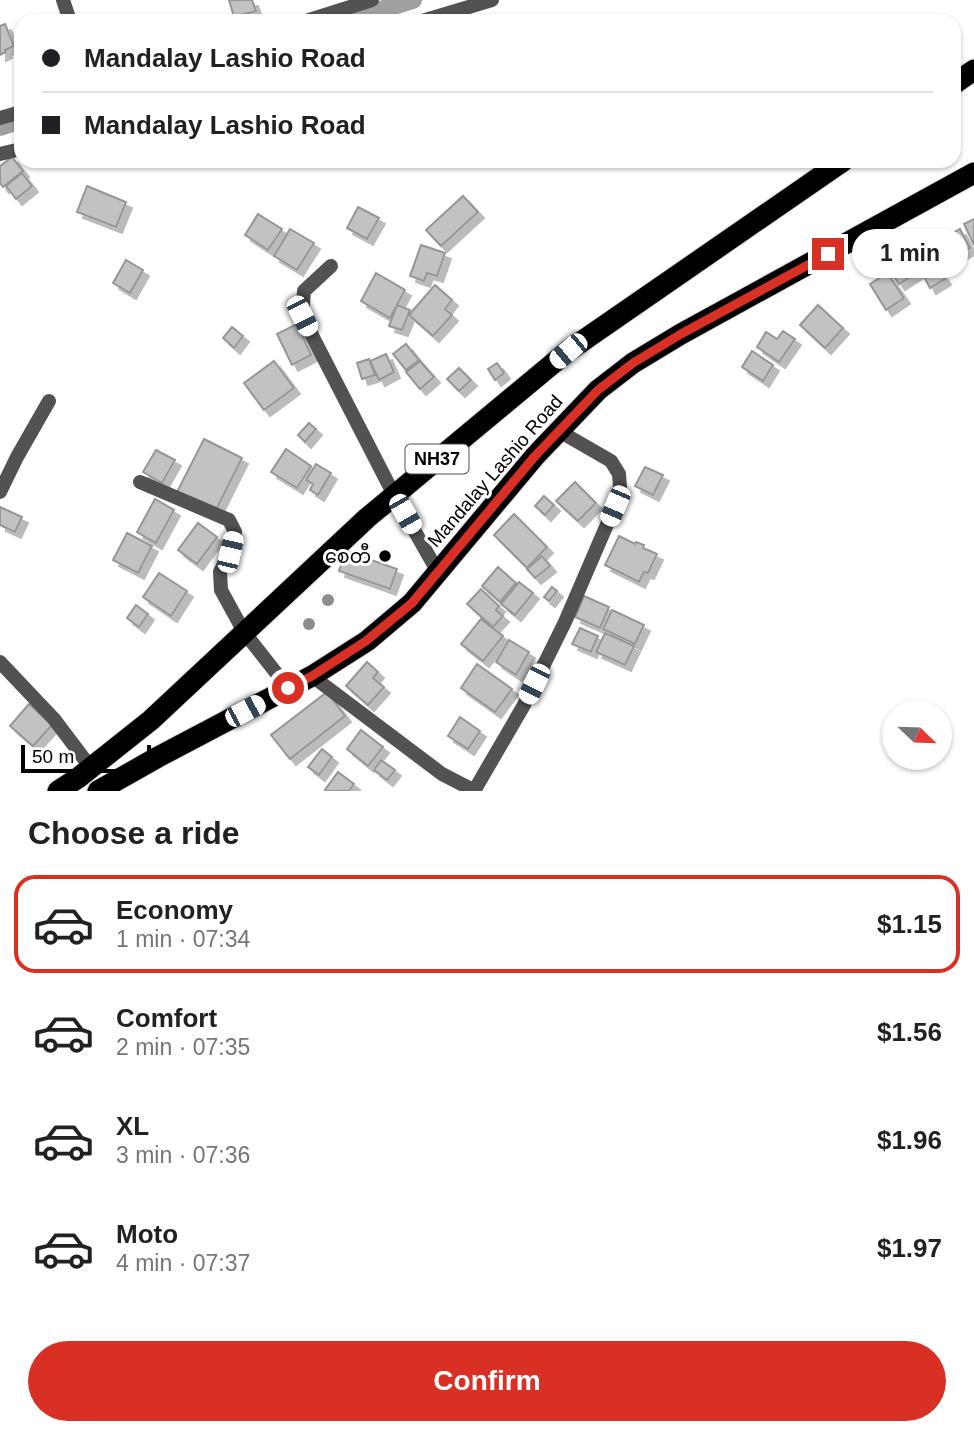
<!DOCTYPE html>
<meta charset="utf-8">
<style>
body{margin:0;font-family:Arial,"Noto Sans Myanmar",sans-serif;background:#f2f2f2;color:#202124;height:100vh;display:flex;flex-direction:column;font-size:26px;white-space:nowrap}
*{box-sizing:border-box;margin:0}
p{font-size:23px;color:#757577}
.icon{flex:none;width:38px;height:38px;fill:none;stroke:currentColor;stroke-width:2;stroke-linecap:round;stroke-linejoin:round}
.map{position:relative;height:791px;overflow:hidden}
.drawer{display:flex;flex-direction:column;background:#fff;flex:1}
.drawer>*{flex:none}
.guide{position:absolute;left:14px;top:14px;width:947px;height:154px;border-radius:21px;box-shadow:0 2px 5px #0004;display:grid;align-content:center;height:154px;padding:0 28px;background:#fff}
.needle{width:46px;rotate:113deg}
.tools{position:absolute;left:882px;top:700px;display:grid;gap:14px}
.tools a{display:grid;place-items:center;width:70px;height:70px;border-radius:50%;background:#fff;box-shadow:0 2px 5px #0004;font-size:35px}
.scale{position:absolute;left:21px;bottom:18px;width:130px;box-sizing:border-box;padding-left:7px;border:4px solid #000;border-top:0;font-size:19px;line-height:24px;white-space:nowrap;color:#000;-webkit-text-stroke:5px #fff;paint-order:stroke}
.end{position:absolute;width:32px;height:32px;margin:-16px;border:9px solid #d93025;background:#fff;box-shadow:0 0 0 4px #fff}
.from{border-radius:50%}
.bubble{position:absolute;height:49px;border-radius:24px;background:#fff;box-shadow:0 2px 5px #0004;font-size:23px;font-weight:700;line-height:49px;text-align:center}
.car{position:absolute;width:21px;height:42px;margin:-21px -10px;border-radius:9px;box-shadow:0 0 5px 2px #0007;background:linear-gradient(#fff 24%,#345 0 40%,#fff 0 76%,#345 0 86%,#fff 0)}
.guide b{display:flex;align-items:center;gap:24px;height:66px;font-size:26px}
.guide b+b{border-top:2px solid #e0e0e0}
.guide i{width:18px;height:18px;background:#202124}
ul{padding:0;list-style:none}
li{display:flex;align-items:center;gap:21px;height:98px;margin:0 14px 10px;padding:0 14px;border:4px solid transparent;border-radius:21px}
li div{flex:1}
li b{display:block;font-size:26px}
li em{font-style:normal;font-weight:700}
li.current{border-color:#d93025}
li>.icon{width:63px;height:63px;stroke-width:1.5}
h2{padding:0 28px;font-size:32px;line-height:84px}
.button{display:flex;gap:14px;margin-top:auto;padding:14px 28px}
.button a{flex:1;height:80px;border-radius:42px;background:#d93025;color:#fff;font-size:28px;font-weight:700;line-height:80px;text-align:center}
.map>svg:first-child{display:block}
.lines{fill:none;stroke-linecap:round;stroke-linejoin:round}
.canal{stroke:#a0a0a0;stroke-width:18}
.building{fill:#c2c2c2;stroke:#969696;stroke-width:2;filter:url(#shadow)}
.highway-casing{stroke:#dbdbdb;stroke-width:23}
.street{stroke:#525252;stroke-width:14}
.highway{stroke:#000;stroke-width:21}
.tree{fill:#8d8d8d}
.route{stroke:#d93025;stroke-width:9}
.poi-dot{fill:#000;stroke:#fff;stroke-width:2.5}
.labels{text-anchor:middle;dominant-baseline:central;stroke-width:6;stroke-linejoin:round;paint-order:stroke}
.shield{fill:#fff;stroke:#4c4c4c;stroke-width:2}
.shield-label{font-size:18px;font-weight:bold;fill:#000}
.street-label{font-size:19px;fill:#000;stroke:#fff}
.poi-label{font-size:19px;fill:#000;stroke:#fff;text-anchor:end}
</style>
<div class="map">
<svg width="974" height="791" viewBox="0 0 974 791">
<defs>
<filter id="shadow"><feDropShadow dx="6" dy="6" stdDeviation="0" flood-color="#0004"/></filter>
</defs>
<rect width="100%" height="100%" fill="#fff"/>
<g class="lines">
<g class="canal">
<polyline points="345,21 413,0"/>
<polyline points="0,127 21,120"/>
</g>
</g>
<g class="building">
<polygon points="229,0 252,0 256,11 234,17"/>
<polygon points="5,24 14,46 5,50 6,52 0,55 0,26"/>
<polygon points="12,157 23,171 3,187 0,183 0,166"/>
<polygon points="22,173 32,186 16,199 6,186"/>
<polygon points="87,186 126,202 116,227 77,212"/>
<polygon points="463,196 478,212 441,246 426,230"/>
<polygon points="358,207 379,218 367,239 347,228"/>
<polygon points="258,214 282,229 268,250 245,235"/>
<polygon points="974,219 974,245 964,224"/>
<polygon points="290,229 314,243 297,270 274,256"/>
<polygon points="960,229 970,248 942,264 932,245"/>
<polygon points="421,245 445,253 437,276 427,273 424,281 410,276"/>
<polygon points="908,250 921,270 899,284 886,264"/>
<polygon points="126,260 143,270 130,293 113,283"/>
<polygon points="936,265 945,279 930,288 922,273"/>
<polygon points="376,273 405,290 390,318 361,301"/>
<polygon points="887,273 904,298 886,310 870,284"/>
<polygon points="435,285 452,300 445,309 452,315 433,336 409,315"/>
<polygon points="397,305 410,310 402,330 389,326"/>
<polygon points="818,305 843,328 825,348 800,325"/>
<polygon points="297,324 311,355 292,365 277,334"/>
<polygon points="232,327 243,336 234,348 223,338"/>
<polygon points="783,331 795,339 779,362 757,347 766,332 777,339"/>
<polygon points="406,344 419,360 406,370 393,354"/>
<polygon points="752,351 773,365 763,381 742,367"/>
<polygon points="386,354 394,372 379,380 370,361"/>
<polygon points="369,359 375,375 362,379 357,363"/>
<polygon points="274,361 294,388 264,410 244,383"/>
<polygon points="420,361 434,377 420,389 406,372"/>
<polygon points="497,363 504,373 495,380 488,369"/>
<polygon points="459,368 471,380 459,391 447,379"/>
<polygon points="309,423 316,429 305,442 298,435"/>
<polygon points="204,439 242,458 215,512 177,492"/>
<polygon points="286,449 311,466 297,488 271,472"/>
<polygon points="156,450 175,460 162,483 143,472"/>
<polygon points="316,464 331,473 318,495 310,490 313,484 306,480"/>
<polygon points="645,467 663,475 653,495 635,486"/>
<polygon points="575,482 596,503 578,521 556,501"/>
<polygon points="544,496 554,505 545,515 535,506"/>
<polygon points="155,499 174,510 156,543 137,532"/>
<polygon points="0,507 22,517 15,532 0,525"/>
<polygon points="514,514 547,547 527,568 494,535"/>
<polygon points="198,523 217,537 197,564 178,550"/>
<polygon points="127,533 152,546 138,573 113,560"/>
<polygon points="619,536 635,544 636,542 644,545 643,548 657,554 648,573 644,572 639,582 605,565"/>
<polygon points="346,551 397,569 390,589 339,571"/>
<polygon points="542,556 550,566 535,578 527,569"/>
<polygon points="498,567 516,583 500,602 482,586"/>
<polygon points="159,573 187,591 171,616 143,597"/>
<polygon points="519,582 533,593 515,615 501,604"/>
<polygon points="552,587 557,591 549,601 544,597"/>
<polygon points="481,589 499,606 496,610 503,616 493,627 467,604"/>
<polygon points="584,596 609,607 600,628 575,617"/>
<polygon points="136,605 148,614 139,627 127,618"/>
<polygon points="612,610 644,625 635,644 603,629"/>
<polygon points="481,619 503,636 483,661 461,644"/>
<polygon points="580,628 598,636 591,652 572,644"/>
<polygon points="605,633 634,646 625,665 596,652"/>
<polygon points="509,640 529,652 516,675 496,662"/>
<polygon points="367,662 378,672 373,678 384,687 368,705 346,686"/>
<polygon points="477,664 512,689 495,712 461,688"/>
<polygon points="327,692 345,716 290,759 271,735"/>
<polygon points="29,704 52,725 33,746 10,726"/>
<polygon points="460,717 480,731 468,749 448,736"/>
<polygon points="361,730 383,747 368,766 347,749"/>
<polygon points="322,749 332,757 319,775 308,767"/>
<polygon points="381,760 395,770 387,780 374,770"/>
<polygon points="338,772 354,784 349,791 326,791 325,790"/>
</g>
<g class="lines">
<defs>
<g id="highway">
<polyline points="954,84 974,70"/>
<polyline points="58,791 78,778 151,720 367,518 568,351 843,161"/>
<polyline points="98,791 158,757 312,676 367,641 412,603 535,456 598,390 633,363 681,334 974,173"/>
</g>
</defs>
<use href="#highway" class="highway-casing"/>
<g class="street">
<polyline points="63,0 70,21"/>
<polyline points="306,21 372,0"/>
<polyline points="422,21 492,0"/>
<polyline points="0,118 21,112"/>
<polyline points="0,154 21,149"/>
<polyline points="331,266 304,291 302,316 394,495 438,572"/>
<polyline points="140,482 229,520 235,532 230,552 220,572 221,590 244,632 288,688"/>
<polyline points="0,492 17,457 49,401"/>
<polyline points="0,662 54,719 91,768"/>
<polyline points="312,676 442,774 475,791"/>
<polyline points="474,791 524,705 565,622 615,506 620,487 619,474 611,461 559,431"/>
</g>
<use href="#highway" class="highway"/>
</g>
<g class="tree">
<circle cx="328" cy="600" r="6"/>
<circle cx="309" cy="624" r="6"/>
</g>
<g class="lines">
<polyline class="route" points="288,688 312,676 366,641 412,603 535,456 598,390 633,363 681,334 828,254"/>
</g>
<circle class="poi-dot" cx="385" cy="556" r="7"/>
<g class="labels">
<rect class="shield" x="405.5" y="444.5" width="63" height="29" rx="5"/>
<g class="shield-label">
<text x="437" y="459">NH37</text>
</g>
<g class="street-label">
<text transform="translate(495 471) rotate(-49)">Mandalay Lashio Road</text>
</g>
<g class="poi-label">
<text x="371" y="556">စေတီ</text>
</g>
</g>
</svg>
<div class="tools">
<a><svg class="needle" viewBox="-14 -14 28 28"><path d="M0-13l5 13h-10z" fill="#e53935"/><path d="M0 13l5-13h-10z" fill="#757577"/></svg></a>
</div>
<div class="scale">50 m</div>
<i class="end from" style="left:288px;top:688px"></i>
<i class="end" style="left:828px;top:254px"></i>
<div class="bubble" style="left:852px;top:229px;width:116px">1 min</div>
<i class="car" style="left:302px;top:316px;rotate:153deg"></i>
<i class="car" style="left:568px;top:351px;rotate:230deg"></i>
<i class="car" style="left:615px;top:506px;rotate:203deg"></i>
<i class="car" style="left:405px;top:514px;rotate:150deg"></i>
<i class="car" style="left:230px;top:552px;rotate:13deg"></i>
<i class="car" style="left:534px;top:684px;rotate:206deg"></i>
<i class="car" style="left:245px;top:711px;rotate:62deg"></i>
<div class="guide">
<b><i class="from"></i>Mandalay Lashio Road</b>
<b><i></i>Mandalay Lashio Road</b>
</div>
</div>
<section class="drawer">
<h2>Choose a ride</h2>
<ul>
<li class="current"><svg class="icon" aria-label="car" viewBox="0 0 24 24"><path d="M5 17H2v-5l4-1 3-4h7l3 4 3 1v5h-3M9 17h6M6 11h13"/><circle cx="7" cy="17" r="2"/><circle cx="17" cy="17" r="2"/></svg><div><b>Economy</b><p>1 min · 07:34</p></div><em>$1.15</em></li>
<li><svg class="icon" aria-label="car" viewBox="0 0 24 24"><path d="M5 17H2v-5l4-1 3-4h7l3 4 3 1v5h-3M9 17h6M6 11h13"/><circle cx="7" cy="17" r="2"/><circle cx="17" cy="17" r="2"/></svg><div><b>Comfort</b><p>2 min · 07:35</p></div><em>$1.56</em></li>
<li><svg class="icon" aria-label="car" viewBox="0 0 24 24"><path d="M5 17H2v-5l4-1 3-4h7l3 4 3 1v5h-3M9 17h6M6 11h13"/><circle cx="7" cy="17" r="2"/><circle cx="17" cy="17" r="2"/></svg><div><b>XL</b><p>3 min · 07:36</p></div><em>$1.96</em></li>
<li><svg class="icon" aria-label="car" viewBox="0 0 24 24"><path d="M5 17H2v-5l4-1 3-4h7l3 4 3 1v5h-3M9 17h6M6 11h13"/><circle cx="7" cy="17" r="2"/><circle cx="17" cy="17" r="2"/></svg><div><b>Moto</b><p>4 min · 07:37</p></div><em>$1.97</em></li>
</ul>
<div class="button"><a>Confirm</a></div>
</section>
